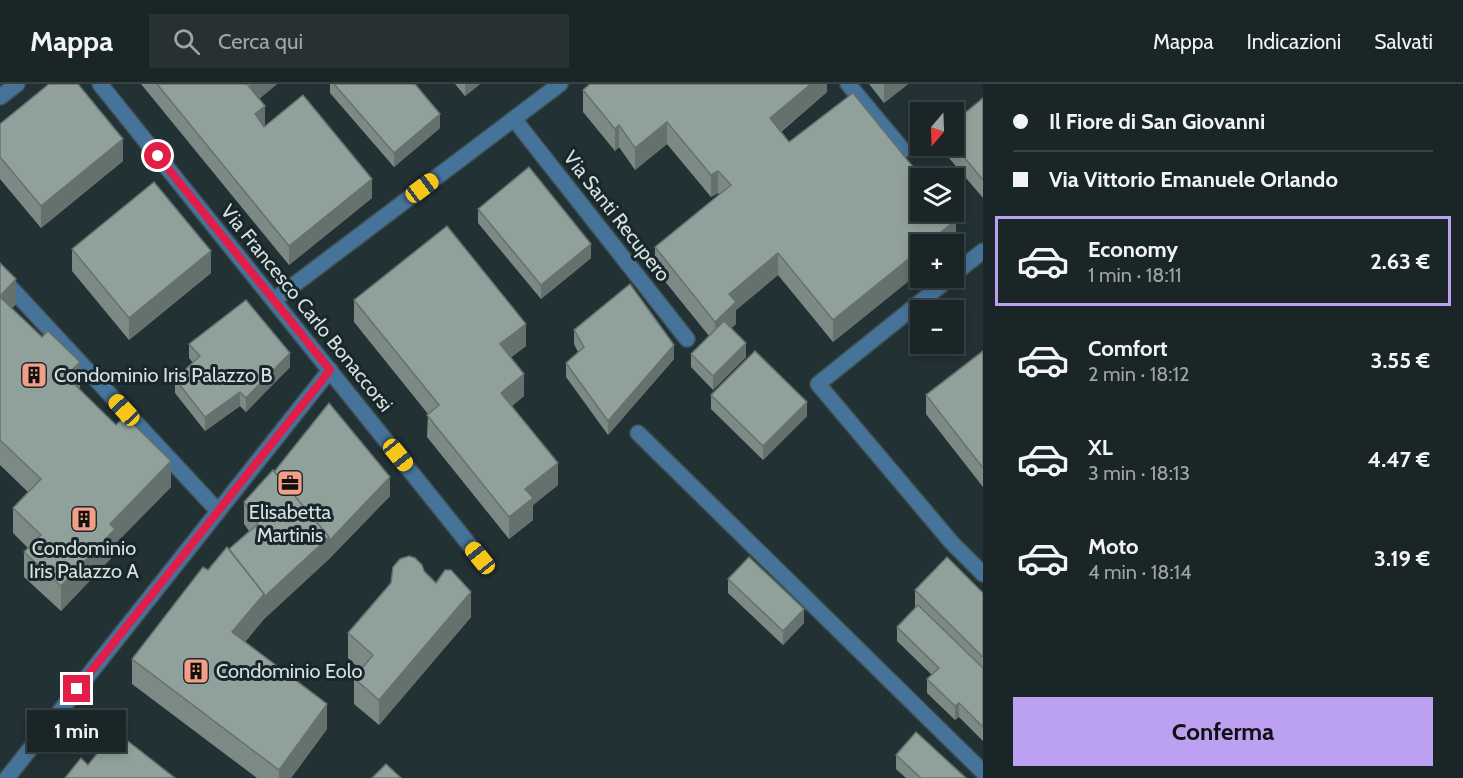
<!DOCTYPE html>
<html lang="it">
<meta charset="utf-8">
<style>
body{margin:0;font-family:Cabin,sans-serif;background:#273133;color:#f1f3f6;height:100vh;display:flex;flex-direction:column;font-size:22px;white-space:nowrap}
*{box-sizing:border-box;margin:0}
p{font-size:20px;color:#9fa5a7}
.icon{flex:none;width:33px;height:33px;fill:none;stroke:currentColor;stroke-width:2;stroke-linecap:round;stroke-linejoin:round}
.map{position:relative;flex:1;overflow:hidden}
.panel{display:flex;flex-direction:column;background:#1a2527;width:480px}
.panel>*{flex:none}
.top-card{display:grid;align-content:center;height:132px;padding:0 30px;background:#1a2527}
.needle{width:39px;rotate:199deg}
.controls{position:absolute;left:910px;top:18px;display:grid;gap:12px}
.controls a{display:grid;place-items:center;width:54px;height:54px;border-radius:0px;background:#1a2527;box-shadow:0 3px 9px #0003,0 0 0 2px #384244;font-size:30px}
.end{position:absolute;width:27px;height:27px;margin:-14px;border:8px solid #e11d48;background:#fff;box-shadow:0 0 0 3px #fff}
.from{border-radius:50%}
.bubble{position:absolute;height:42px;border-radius:0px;background:#1a2527;box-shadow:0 3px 9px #0003,0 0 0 2px #384244;font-size:20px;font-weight:700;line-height:42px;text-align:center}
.car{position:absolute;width:18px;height:36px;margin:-18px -9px;border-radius:8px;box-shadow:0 0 4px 2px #0007;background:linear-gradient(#f5c518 24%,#345 0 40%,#f5c518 0 76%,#345 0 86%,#f5c518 0)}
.top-card b{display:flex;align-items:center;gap:21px;height:57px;font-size:22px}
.top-card b+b{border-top:2px solid #384244}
.top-card i{width:15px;height:15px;background:#f1f3f6}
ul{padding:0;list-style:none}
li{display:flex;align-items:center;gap:18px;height:90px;margin:0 12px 9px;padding:0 18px;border:3px solid transparent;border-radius:0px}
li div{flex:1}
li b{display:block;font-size:22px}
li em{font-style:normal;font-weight:700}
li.selected{border-color:#bca0f2}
li>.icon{width:54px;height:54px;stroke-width:1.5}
.action{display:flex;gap:12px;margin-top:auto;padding:12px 30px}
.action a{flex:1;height:69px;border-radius:0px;background:#bca0f2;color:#111;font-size:24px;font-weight:700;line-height:69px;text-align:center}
header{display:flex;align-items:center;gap:36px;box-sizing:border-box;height:84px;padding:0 30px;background:#1a2527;border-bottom:2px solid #384244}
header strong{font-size:28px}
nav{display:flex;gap:33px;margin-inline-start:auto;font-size:21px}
.search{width:420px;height:54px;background:#273133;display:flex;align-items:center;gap:15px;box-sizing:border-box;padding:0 21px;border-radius:0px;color:#9fa5a7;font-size:22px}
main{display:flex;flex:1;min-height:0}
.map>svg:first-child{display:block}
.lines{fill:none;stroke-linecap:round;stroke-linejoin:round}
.minor-casing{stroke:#3f4d50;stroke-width:18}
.minor{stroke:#467399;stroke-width:15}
.wall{fill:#7c8a86}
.shaded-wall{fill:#65716d}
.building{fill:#90a19c;stroke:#65716d;stroke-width:1.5}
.route{stroke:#e11d48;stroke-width:8}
.labels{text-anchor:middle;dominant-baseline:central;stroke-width:6;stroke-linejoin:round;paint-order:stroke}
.street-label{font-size:20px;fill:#d7e0e2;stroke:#18272a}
.poi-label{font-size:20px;fill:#d7e0e2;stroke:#18272a;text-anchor:start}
</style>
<header>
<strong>Mappa</strong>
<div class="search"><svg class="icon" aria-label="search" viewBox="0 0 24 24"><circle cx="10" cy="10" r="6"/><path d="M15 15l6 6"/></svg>Cerca qui</div>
<nav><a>Mappa</a><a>Indicazioni</a><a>Salvati</a></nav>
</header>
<main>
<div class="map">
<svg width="983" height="694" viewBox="0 0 983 694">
<rect width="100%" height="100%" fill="#223134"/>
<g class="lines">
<defs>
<g id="minor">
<polyline points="100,0 480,474"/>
<polyline points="848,0 903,66"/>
<polyline points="0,13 17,0"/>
<polyline points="514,35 687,255"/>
<polyline points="954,190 983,167"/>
<polyline points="0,192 218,427"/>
<polyline points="950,194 818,300 952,459 983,490"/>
<polyline points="274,216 560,0"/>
<polyline points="638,349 983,688"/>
<polyline points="7,694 330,286"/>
</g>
</defs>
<use href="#minor" class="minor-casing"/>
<use href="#minor" class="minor"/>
</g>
<g class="wall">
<polygon points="141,0 277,0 259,15 265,41 264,42 372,114 289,181"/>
<polygon points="330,0 415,0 440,44 394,83 330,9"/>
<polygon points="455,0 480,0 465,12"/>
<polygon points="827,0 827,8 781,48 789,58 956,158 921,160 921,187 833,258 778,191 736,226 736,240 731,244 746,273 713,306 691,283 691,270 709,252 655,185 655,163 720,111 718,109 711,113 667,60 635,86 619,63 615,67 583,28 583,6"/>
<polygon points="869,0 908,0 884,19"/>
<polygon points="983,14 983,114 943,67 943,62 954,62"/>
<polygon points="0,40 123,77 41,144 0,95"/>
<polygon points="478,125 591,174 541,215 478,139"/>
<polygon points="72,165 211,189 129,256 72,187"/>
<polygon points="0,179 16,220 12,224 80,303 79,305 171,403 115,460 115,470 61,527 24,493 24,468 28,464 13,449 13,424 28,408 0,381"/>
<polygon points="354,216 526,262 511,273 524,312 512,322 558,401 533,421 533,436 509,455 427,353 428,330 354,238"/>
<polygon points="574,246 674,275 608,351 566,293 566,279 578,268 574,260"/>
<polygon points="189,260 290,283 246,328 240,322 205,347 175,309 175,295 193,279 189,274"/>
<polygon points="983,267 983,403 926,330 926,311"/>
<polygon points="711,311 807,332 763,376 711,325"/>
<polygon points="274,388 390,412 329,475 264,535 245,558 327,645 291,694 257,694 132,600 132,575 208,486 229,465 249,447 244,440 244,418"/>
<polygon points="424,487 471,533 379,641 354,620 354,594 361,586 348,574 348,549"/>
<polygon points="728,495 804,539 783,561 728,509"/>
<polygon points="915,506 983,509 983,657 959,633 955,636 927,609 927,595 932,591 897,557 897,543 915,525"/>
<polygon points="896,671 966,694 906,694 896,685"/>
</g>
<g class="shaded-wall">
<polygon points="250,0 277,0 250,22"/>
<polygon points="465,0 480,0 465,12"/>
<polygon points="811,0 827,0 827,8 770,56 770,34"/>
<polygon points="884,0 908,0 884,19"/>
<polygon points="265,22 265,41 255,49 255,30"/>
<polygon points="440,30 440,44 394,83 394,69"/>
<polygon points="667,38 667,60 635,86 635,64"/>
<polygon points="619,41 619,63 615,67 615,45"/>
<polygon points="123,55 123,77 41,144 41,122"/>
<polygon points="718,87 718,109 711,113 711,91"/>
<polygon points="372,95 372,114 289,181 289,162"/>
<polygon points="956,136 956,158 954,160 926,160"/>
<polygon points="591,160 591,174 541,215 541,201"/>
<polygon points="921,165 921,187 833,258 833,236"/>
<polygon points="211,167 211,189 129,256 129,234"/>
<polygon points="778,169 778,191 736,226 736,240 715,260 715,238 729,210"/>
<polygon points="16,195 16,220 0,237 0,212"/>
<polygon points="526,240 526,262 500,282 500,260"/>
<polygon points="746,259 746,273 713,306 713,292"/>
<polygon points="674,261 674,275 608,351 608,337"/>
<polygon points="290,269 290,283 246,328 246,314"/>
<polygon points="80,278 80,303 66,317 66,292"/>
<polygon points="524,290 524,312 501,331 501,309"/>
<polygon points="240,308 240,322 205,347 205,333"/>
<polygon points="807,318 807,332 763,376 763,362"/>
<polygon points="171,377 171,403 115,460 115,470 61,527 61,502 110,440"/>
<polygon points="558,379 558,401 533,421 533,436 509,455 509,433 525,405"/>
<polygon points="390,393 390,412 329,475 264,535 232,573 232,548 264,510"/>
<polygon points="471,508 471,533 379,641 379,616"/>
<polygon points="804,525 804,539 783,561 783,547"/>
<polygon points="959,619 959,633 955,636 955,622"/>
<polygon points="327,620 327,645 291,694 279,694 279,686"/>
</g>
<g class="building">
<polygon points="49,0 78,0 123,55 41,122 0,73 0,40"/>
<polygon points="157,0 247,0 265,22 255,30 264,43 303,11 372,95 289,162"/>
<polygon points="334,0 415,0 440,30 394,69"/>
<polygon points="590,0 811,0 770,34 789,58 853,9 922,94 921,94 921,128 949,128 956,136 926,160 921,160 921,165 833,236 778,169 729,210 736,218 715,238 655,163 731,101 718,87 711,91 667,38 635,64 619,41 615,45 583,6"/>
<polygon points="983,14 983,96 954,61 954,38"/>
<polygon points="529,83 591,160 541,201 478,125"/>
<polygon points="154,98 211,167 129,234 72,165"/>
<polygon points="447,142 526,240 500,260 524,290 501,309 558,379 525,405 533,414 509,433 427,331 439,321 354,216"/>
<polygon points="0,179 16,195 0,212"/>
<polygon points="630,200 674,261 608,337 566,279 584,263 574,246"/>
<polygon points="0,213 42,253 48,247 80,278 66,292 116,341 125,332 171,377 110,440 115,445 61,502 24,468 41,451 13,424 41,395 0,356"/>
<polygon points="246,216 290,269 246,314 240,308 205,333 175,295 200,272 189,260"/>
<polygon points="724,237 746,259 713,292 691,270"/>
<polygon points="755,267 807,318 763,362 711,311"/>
<polygon points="983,267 983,384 926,311"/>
<polygon points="329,319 390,393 329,457 329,453 274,388"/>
<polygon points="273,386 329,453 264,513 264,510 229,465 258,440 244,418"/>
<polygon points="227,463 264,510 232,548 327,620 279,686 132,575 203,483 208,486"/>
<polygon points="409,472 415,474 422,481 424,487 436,499 445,486 451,486 471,508 379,616 354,594 373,571 348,549 391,499 393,483 400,475"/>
<polygon points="749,473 804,525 783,547 728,495"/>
<polygon points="947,473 983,509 983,573 915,506"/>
<polygon points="918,521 983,584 983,643 959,619 955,622 927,595 939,584 897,543"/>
<polygon points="115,647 175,694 65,694 81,674 88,681"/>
<polygon points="916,648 966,694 921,694 896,671"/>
<polygon points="386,680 401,694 372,694"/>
</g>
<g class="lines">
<polyline class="route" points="77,605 330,286 158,72"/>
</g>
<defs>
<symbol id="building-square" viewBox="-11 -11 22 22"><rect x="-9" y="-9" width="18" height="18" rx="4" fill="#f49e87" stroke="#18272a"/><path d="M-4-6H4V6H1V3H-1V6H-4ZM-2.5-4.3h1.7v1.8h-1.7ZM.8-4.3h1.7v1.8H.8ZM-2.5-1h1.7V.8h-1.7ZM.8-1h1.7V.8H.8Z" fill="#111"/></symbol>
<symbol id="office-square" viewBox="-11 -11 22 22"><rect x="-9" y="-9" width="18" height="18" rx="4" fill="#f49e87" stroke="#18272a"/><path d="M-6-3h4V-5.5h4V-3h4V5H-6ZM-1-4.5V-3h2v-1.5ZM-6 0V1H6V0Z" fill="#111"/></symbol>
</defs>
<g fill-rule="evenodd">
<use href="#building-square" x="19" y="276" width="30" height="30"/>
<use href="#office-square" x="275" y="384" width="30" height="30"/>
<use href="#building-square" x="69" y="420" width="30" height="30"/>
<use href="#building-square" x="181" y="572" width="30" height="30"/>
</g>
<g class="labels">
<g class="street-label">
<text transform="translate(617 132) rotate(52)">Via Santi Recupero</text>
<text transform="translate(307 224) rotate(51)">Via Francesco Carlo Bonaccorsi</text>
</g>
<g class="poi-label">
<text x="54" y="291">Condominio Iris Palazzo B</text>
<text x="290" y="428" text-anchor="middle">Elisabetta<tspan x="290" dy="23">Martinis</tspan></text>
<text x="84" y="464" text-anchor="middle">Condominio<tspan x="84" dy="23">Iris Palazzo A</tspan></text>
<text x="216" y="587">Condominio Eolo</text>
</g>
</g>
</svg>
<div class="controls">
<a><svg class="needle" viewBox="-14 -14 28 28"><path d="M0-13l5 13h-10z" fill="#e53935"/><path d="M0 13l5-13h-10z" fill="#9fa5a7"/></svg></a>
<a><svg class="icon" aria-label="layers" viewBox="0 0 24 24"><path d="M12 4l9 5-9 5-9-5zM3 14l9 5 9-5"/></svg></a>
<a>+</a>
<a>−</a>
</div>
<i class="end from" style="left:158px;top:72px"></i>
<i class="end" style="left:77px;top:605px"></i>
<div class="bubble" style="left:27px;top:626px;width:99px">1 min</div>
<i class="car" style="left:422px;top:104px;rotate:53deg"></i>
<i class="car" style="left:124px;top:326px;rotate:317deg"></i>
<i class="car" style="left:398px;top:371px;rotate:141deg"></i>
<i class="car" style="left:480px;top:474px;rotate:321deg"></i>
</div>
<section class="panel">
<div class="top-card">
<b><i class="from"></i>Il Fiore di San Giovanni</b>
<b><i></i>Via Vittorio Emanuele Orlando</b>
</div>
<ul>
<li class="selected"><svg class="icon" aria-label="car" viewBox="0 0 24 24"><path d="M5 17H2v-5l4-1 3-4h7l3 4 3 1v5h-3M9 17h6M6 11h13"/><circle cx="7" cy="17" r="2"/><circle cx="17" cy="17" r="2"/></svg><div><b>Economy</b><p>1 min · 18:11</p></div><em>2.63 €</em></li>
<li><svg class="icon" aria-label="car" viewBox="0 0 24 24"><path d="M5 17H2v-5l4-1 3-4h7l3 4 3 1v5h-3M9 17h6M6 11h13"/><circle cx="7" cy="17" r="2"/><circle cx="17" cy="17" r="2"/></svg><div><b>Comfort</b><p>2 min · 18:12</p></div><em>3.55 €</em></li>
<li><svg class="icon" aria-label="car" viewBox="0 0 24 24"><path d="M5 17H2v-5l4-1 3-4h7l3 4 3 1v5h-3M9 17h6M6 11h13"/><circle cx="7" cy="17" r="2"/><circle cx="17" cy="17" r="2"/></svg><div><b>XL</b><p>3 min · 18:13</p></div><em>4.47 €</em></li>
<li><svg class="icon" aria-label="car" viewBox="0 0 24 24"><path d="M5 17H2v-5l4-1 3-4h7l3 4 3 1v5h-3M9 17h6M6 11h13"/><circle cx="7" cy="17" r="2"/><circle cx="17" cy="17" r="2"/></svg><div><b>Moto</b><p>4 min · 18:14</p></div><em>3.19 €</em></li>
</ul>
<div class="action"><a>Conferma</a></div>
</section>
</main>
